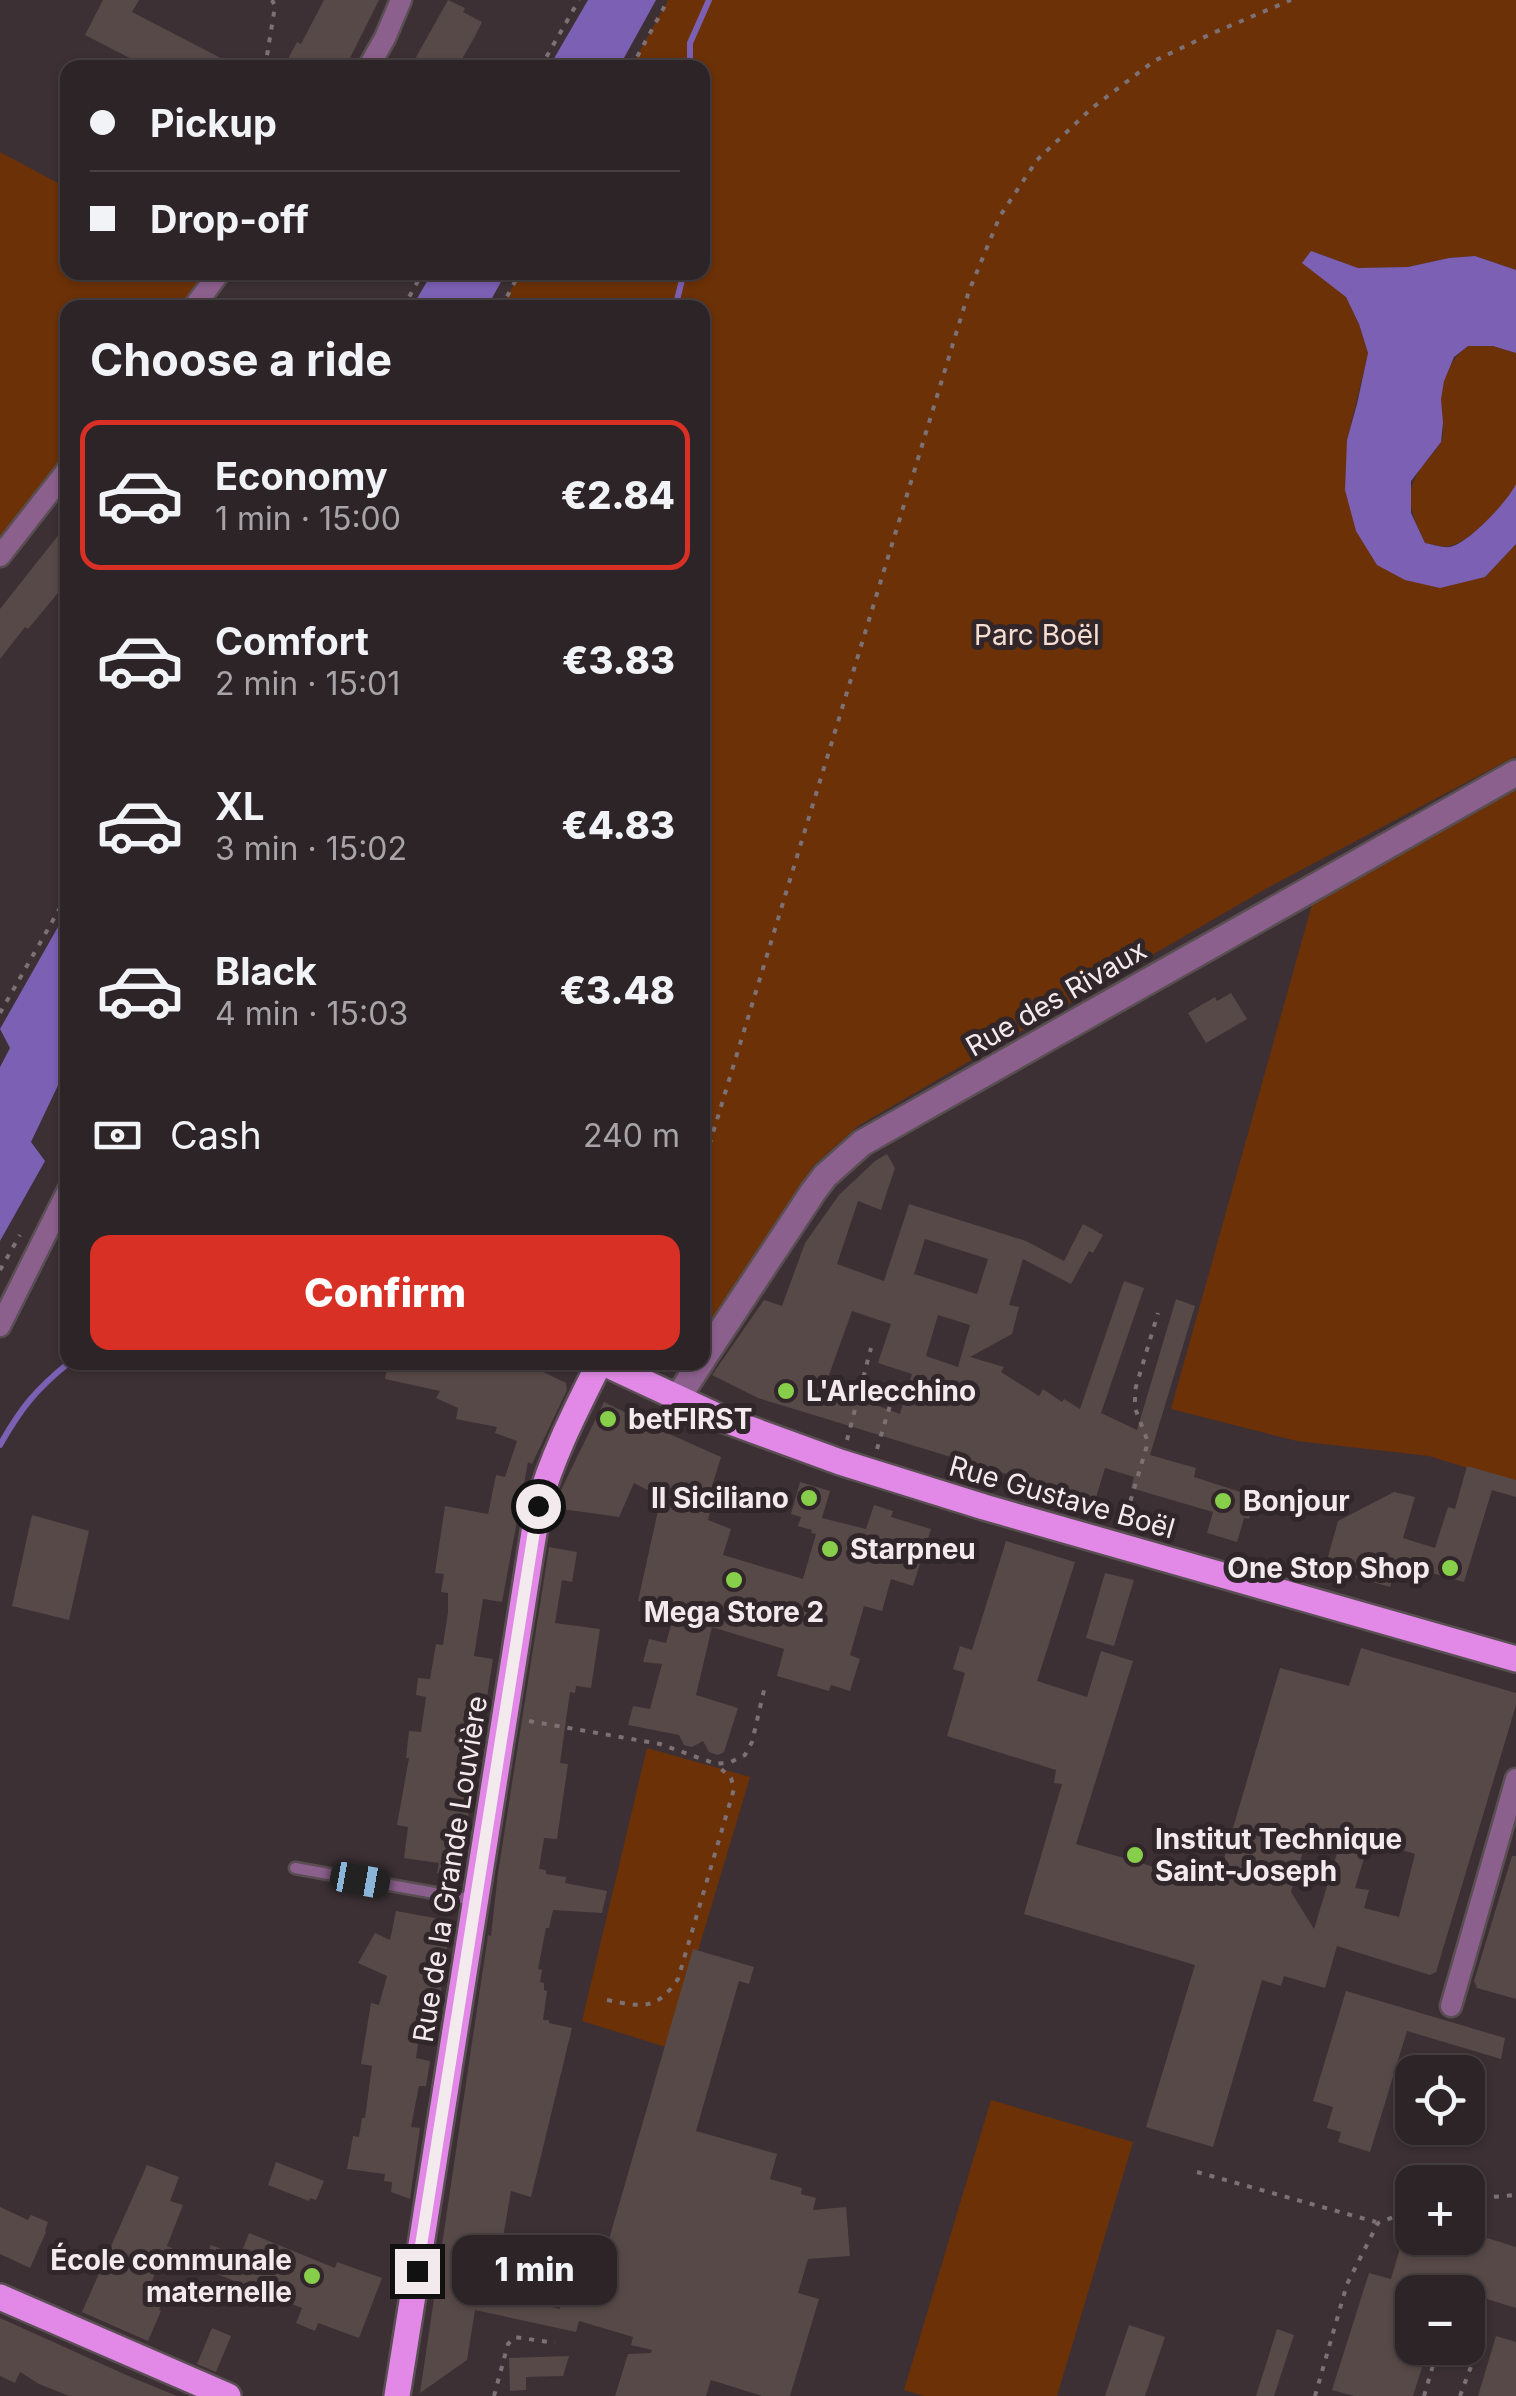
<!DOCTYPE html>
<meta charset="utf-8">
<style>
body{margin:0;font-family:Inter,sans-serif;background:#393033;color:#f1f3f6;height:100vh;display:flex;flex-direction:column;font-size:38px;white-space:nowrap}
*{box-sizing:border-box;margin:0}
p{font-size:32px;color:#a7a4a7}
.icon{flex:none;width:55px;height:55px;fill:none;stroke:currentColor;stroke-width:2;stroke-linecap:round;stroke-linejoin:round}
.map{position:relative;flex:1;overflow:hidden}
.side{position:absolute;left:60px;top:300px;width:650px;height:1070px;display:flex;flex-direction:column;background:#2d2427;border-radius:20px;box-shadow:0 2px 8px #0004,0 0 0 2px #484144}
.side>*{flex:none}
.guide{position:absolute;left:60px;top:60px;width:650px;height:220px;border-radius:20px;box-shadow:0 2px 8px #0004,0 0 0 2px #484144;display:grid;align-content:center;height:220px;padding:0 30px;background:#2d2427}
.tools{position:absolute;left:1395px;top:2055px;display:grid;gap:20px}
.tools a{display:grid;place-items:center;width:90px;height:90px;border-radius:20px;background:#2d2427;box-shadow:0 2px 8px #0004,0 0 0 2px #484144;font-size:50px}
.end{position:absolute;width:45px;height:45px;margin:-22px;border:12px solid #f2eaed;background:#111;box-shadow:0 0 0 5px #111}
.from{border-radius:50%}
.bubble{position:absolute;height:70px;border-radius:20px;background:#2d2427;box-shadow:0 2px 8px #0004,0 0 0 2px #484144;font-size:32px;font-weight:800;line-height:70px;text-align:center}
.car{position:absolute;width:30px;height:60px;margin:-30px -15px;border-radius:12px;box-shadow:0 0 8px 2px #0007;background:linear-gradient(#222 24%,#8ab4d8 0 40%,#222 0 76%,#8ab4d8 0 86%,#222 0)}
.guide b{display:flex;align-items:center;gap:35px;height:95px;font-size:38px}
.guide b+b{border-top:2px solid #484144}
.guide i{width:25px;height:25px;background:#f1f3f6}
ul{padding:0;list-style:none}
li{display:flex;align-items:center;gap:30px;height:150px;margin:0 20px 15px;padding:0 10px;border:5px solid transparent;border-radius:20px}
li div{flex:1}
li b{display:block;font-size:38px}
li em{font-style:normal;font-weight:800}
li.on{border-color:#d93025}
li>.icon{width:90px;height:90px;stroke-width:1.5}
h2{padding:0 30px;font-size:45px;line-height:120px}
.pay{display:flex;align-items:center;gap:25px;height:110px;padding:0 30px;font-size:38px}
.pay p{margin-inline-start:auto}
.action{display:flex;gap:20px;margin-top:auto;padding:20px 30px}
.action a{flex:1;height:115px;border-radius:20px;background:#d93025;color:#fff;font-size:40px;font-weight:800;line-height:115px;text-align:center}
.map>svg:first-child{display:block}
.green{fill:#6c3107}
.water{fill:#7c60b4}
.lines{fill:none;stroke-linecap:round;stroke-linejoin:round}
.stream{stroke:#7c60b4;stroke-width:6}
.building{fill:#574948;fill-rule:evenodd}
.service-casing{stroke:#594e52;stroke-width:15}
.minor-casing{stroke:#594e52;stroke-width:25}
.tertiary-casing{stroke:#594e52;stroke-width:30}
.primary-casing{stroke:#594e52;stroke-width:30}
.path{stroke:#7c7175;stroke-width:4;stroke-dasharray:5 8;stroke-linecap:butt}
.service{stroke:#8c608d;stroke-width:10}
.minor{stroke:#8c608d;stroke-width:20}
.tertiary{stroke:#8c608d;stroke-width:25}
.primary{stroke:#e289e7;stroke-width:25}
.route{stroke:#f2eaed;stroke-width:12}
.poi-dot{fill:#87cf4b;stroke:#31262a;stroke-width:4}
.labels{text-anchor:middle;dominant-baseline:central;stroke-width:10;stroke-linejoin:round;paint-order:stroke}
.park-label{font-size:28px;fill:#f5ddd1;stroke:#31262a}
.street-label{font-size:28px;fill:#f2eaed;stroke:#31262a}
.poi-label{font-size:28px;font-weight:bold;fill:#f2eaed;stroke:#31262a;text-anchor:start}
</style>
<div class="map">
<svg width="1516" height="2396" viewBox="0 0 1516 2396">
<rect width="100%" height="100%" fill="#3c3034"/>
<g class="green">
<polygon points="668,0 1516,0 1516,270 1475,256 1449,258 1408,267 1358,268 1311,251 1346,297 1359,324 1368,354 1347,440 1356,531 1485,577 1516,544 1516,756 1269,887 858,1126 813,1166 703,1337 702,308 501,308 520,273 702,272 702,68 631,67"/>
<polygon points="0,152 67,188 68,272 220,273 193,307 68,308 67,469 0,556"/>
<path d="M1468,346h25l23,7v131c-8,17 -46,58 -66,62 -7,2 -18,-2 -25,-3 -14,-31 -24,-49 -1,-79 6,-8 15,-16 18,-25 3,-14 -2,-26 -1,-39 0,-23 10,-41 27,-54z"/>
<polygon points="1516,779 1516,1483 1429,1456 1297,1441 1171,1409 1318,883"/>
<polygon points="647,1748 750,1777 669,2048 582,2021"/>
<polygon points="991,2100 1133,2142 1057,2396 924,2396 904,2390"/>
</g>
<g class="water">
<polygon points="588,0 656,0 619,67 549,67"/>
<path d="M1311,251l47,17 50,-1 41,-9 26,-2 41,14v83l-23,-7h-25l-14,11 -10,24 -3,18 2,24 -2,19 -30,39v32l14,30c6,1 18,5 25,4 19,-4 58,-46 66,-63v60l-31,33 -45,11 -35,-8 -28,-15 -21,-34 -11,-41 2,-50 10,-36 11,-51 -9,-29 -13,-27 -44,-34z"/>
<polygon points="432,273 432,272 506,273 487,307 412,307"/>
<polygon points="67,911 67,1077 62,1077 31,1142 45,1161 0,1241 0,1067 10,1048 0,1029"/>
</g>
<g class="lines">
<g class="stream">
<polyline points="690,68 690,43 709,0"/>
<polyline points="675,308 684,272"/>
<path d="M0,1445c21,-37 36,-56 70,-83"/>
</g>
</g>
<g class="building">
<polygon points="103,0 139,0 132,12 240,68 149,68 85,35"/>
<polygon points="324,0 379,0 345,68 283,68 297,42 301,44"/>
<polygon points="448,0 465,8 463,12 482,22 474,38 457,68 410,68"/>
<polygon points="68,523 68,581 28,629 25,627 0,659 0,609"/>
<polygon points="1231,993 1247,1019 1206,1043 1188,1013 1215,997 1217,1001"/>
<path d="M887,1154l8,14 -14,42 -23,-9 -21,63 47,17 25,-77 117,37 38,20 19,-37 20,11 -10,18 -4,-2 -18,33 -48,-25 -14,46 10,2 -7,27 -42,23 34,10 -3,5 38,24 4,-7 19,13 2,-3 16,10 44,-128 20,7 -43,125 36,17 39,-131 19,7 -45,149 46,13 -2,9 62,20 -7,22 -5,-1 -7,24 -30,-9 6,-21 -82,-24 3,-11 -29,-9 -10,33 -337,-103 -46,-23 52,-75 18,6 23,-63 34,-48 36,-34zM925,1239l63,20 -11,35 -63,-20zM852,1311l39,13 -13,39 34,11 -12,40 -75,-28zM938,1315l32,10 -12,42 -32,-11z"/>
<polygon points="388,1362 523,1362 566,1383 567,1390 532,1464 528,1462 502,1602 483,1599 474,1656 493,1659 460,1867 457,1866 456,1876 437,1873 439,1863 404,1858 408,1827 397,1825 409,1758 406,1758 409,1731 421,1732 426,1697 416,1695 418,1678 430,1679 436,1644 443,1645 448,1612 448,1593 441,1592 444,1574 435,1573 445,1506 488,1514 496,1475 505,1477 517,1441 495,1433 497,1427 456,1419 458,1408 436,1398 440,1391 385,1379"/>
<polygon points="604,1402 639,1419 653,1434 656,1428 721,1457 710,1493 714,1494 708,1520 731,1529 723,1555 803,1579 816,1534 811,1533 812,1530 798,1526 801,1517 791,1514 800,1482 830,1491 822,1518 866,1529 874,1505 893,1511 891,1517 931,1529 913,1586 891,1579 882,1611 864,1606 850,1655 860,1659 850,1691 831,1685 829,1691 777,1676 784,1649 712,1627 696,1695 738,1708 724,1752 718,1755 709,1752 703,1741 692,1747 684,1745 679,1735 628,1725 633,1706 650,1709 662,1664 643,1662 649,1639 666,1643 675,1611 638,1601 661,1497 634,1483 619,1517 555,1508 559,1494"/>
<polygon points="1467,1466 1516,1480 1516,1497 1492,1490 1464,1582 1397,1563 1390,1587 1325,1568 1338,1521 1394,1492 1415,1497 1403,1538 1435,1548 1448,1507 1455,1509"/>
<polygon points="32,1515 89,1531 69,1620 12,1606"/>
<path d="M1006,1541l69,21 -38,119 50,16 14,-46 32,10 -57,183 126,37 19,-12 59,-201 69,18 12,-38 155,45v12l-80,267 -6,3 -93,-29 -12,42 -41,-12 -3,10 -19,-6 -49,167 -67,-20 49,-162 -171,-51 38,-130 -8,-1 2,-13 -109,-34 18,-63 -12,-4 7,-23 12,4zM1309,1831l32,9 -27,89 -23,-37zM1376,1842l39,12 -16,63 -35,-9 5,-18 -14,-2 13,-43 6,1z"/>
<polygon points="549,1547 577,1552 572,1582 562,1580 555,1623 600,1629 591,1688 576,1686 575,1693 570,1692 560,1763 568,1764 557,1839 544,1838 539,1869 546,1870 546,1874 566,1877 565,1883 607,1891 602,1913 553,1910 549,1928 546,1928 538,1969 542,1970 540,1982 544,1983 544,1990 547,1991 543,2020 549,2020 549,2023 572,2028 531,2197 511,2191 500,2255 517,2256 508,2297 560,2309 566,2278 596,2284 693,1949 754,1967 749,1984 739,1981 696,2131 777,2154 770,2179 802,2188 801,2194 816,2198 813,2210 846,2207 850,2256 808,2259 798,2293 819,2299 790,2396 762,2396 711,2380 706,2396 615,2396 628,2354 651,2353 652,2350 631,2345 633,2337 579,2321 576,2332 475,2310 467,2360 420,2393 488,1935 491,1936 498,1873"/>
<polygon points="1105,1573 1134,1580 1114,1646 1086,1638"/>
<polygon points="1512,1856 1516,1856 1516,1999 1477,1988 1474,1981"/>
<polygon points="396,1911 451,1921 438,2010 424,2002 416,2058 430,2061 426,2086 419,2086 411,2127 420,2128 410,2199 391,2192 392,2182 384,2181 385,2174 347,2169 353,2136 359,2137 362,2118 365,2118 372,2066 361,2064 371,2003 379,2005 387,1976 358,1963 375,1933 390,1940"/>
<polygon points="1346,1991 1505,2038 1501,2059 1407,2031 1370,2152 1338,2142 1341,2132 1327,2128 1333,2107 1313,2101"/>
<polygon points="276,2162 324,2181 316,2200 310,2198 309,2201 268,2185"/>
<polygon points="147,2165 179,2177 170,2201 183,2205 167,2246 172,2248 165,2264 160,2262 146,2295 163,2302 159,2310 161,2311 148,2341 82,2312"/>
<polygon points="0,2207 28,2220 31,2215 48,2222 45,2231 46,2232 30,2268 0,2254"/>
<polygon points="1468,2232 1516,2247 1516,2308 1439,2284 1437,2292 1412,2292 1412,2348 1428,2348 1413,2396 1354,2396 1332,2390 1369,2273 1391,2279 1400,2248 1431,2257 1437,2238 1468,2238"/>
<polygon points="249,2233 335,2268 337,2262 382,2278 359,2338 318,2323 315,2331 296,2323 302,2308 202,2268 211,2245 240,2256"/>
<polygon points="0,2318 133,2378 177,2396 69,2396 39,2384 20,2372 15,2383 0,2376"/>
<polygon points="1129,2325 1165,2337 1145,2396 1105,2396"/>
<polygon points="212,2328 231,2336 216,2372 197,2364"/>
<polygon points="1277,2329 1294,2335 1274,2396 1256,2396"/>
<polygon points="1496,2336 1516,2342 1516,2396 1478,2396"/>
<polygon points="569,2356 563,2376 526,2377 526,2390 510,2391 509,2358"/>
</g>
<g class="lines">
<defs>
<polyline id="service" points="295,1868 474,1900"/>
<g id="minor">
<polyline points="368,68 385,38 401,0"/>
<polyline points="193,308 220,272"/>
<polyline points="0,556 68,469"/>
<polyline points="0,1326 68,1190"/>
<polyline points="1451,2006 1516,1779"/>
</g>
<g id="tertiary">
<polyline points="702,1360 813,1192 825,1176 862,1143 1516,773"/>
<polyline points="677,1399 701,1362"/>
</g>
<g id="primary">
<polyline points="601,1362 728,1421 840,1462 984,1507 1516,1659"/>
<polyline points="0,2297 228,2396"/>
<path d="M397,2396l141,-889c14,-51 38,-97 62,-145"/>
</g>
</defs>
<use href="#service" class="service-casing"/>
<use href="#minor" class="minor-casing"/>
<use href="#tertiary" class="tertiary-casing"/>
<use href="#primary" class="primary-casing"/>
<g class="path">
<polyline points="265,68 275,6 272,0"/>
<polyline points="540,68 579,0"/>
<polyline points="631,68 668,0"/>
<polyline points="403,308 423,272"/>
<polyline points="501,308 520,272"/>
<polyline points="0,1013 68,894"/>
<polyline points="702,1169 969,291 1000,216 1037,160 1092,108 1154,61 1213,33 1291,0"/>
<polyline points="0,1270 20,1235"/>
<polyline points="847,1440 871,1348"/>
<polyline points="877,1449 897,1382"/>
<polyline points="1123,1526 1148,1442 1135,1408 1135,1390 1158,1313"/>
<polyline points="529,1721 660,1744 716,1764 731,1762 745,1755 752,1742 765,1686"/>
<path d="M607,2000c35,7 49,11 71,-21l56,-190 -3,-11 -13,-12"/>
<polyline points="1197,2172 1376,2222"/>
<polyline points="1468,2199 1516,2195"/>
<polyline points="494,2396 508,2344 515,2337 555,2343"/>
<polyline points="1315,2396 1347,2284 1378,2223 1412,2210"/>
<polyline points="1424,2396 1438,2348"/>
<polyline points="1460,2396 1482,2337 1477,2323 1468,2320"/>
</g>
<use href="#service" class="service"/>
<use href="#minor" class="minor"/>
<use href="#tertiary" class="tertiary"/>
<use href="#primary" class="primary"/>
</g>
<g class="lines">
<polyline class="route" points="417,2271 538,1506"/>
</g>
<g class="poi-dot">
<circle cx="786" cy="1391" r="10"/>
<circle cx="608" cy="1419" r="10"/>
<circle cx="809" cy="1498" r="10"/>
<circle cx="1223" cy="1501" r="10"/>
<circle cx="830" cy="1549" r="10"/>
<circle cx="1450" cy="1568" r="10"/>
<circle cx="734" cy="1580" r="10"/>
<circle cx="1135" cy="1855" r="10"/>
<circle cx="312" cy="2276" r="10"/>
</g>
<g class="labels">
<g class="park-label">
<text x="1037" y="635">Parc Boël</text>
</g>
<g class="street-label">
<text transform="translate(1056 998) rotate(-30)">Rue des Rivaux</text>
<text transform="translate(1062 1497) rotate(16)">Rue Gustave Boël</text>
<text transform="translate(450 1869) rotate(-81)">Rue de la Grande Louvière</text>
</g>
<g class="poi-label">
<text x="806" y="1391">L'Arlecchino</text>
<text x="628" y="1419">betFIRST</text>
<text x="789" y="1498" text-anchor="end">Il Siciliano</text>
<text x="1243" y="1501">Bonjour</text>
<text x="850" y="1549">Starpneu</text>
<text x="1430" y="1568" text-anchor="end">One Stop Shop</text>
<text x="734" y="1612" text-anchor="middle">Mega Store 2</text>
<text x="1155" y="1839">Institut Technique<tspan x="1155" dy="32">Saint-Joseph</tspan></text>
<text x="292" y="2260" text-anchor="end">École communale<tspan x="292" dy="32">maternelle</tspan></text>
</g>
</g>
</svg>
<div class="tools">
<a><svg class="icon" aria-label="locate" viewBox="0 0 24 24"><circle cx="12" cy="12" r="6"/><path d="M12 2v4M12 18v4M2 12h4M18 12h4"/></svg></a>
<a>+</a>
<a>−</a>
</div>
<i class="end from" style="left:538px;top:1506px"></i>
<i class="end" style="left:417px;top:2271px"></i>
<div class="bubble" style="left:452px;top:2235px;width:165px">1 min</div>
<i class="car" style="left:360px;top:1880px;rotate:100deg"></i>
<div class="guide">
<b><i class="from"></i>Pickup</b>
<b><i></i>Drop-off</b>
</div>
<section class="side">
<h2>Choose a ride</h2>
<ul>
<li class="on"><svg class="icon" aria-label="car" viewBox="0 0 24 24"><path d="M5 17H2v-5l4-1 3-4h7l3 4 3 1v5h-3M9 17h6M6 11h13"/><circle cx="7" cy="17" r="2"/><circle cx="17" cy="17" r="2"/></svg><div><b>Economy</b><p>1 min · 15:00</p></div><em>€2.84</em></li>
<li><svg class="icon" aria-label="car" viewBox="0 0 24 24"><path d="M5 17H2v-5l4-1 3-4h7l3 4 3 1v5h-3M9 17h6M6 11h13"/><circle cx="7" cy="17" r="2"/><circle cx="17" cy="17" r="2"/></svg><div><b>Comfort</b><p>2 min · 15:01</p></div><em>€3.83</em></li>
<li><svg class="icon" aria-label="car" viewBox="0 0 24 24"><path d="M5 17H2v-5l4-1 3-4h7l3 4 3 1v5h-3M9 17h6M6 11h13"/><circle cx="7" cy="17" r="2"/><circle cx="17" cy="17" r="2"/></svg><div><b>XL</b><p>3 min · 15:02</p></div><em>€4.83</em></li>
<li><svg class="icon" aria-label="car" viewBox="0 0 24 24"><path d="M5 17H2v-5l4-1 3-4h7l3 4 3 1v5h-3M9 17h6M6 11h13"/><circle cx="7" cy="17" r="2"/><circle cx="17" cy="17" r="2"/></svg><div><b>Black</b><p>4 min · 15:03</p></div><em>€3.48</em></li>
</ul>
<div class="pay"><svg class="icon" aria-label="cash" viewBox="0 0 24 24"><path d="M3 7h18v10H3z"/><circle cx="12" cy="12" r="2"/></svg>Cash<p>240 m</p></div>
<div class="action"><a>Confirm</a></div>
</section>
</div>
